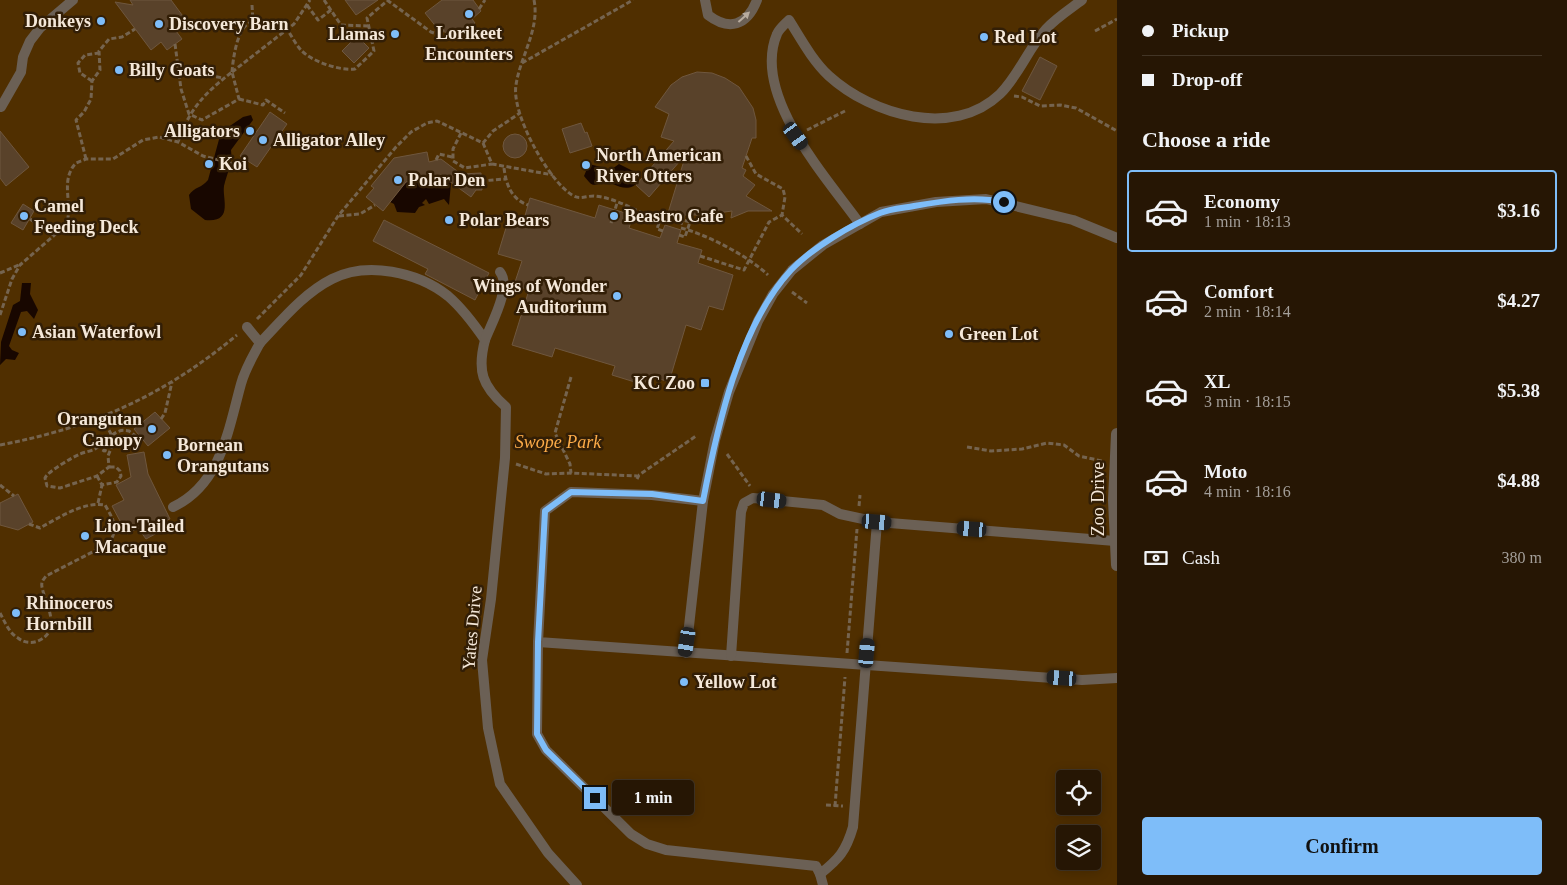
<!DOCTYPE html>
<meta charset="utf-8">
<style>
body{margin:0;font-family:"Times New Roman",serif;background:#2e1f0e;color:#f1f3f6;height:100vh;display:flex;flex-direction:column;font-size:19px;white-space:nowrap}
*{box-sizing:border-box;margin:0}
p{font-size:16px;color:#a49f9a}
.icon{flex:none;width:28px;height:28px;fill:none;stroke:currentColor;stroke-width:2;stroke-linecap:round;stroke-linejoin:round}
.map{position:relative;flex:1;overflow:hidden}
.details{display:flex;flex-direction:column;background:#261604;width:450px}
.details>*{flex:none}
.guide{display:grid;align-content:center;height:110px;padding:0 25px;background:#261604}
.controls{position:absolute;left:1056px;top:770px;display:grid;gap:10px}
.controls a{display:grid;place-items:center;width:45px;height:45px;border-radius:5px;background:#261604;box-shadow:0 2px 12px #0003,0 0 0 1px #423526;font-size:25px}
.end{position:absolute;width:22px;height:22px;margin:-11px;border:6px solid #7ebdf9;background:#111;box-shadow:0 0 0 2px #111}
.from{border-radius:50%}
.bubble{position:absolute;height:35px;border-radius:5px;background:#261604;box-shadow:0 2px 12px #0003,0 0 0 1px #423526;font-size:16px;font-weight:600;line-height:35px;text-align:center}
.car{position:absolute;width:15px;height:30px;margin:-15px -8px;border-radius:6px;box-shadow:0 0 4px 1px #0007;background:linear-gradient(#222 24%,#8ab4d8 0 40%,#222 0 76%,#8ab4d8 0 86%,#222 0)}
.guide b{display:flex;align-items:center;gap:18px;height:48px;font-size:19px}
.guide b+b{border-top:1px solid #423526}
.guide i{width:12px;height:12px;background:#f1f3f6}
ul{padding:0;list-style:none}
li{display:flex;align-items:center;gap:15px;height:82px;margin:0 10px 8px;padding:0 15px;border:2px solid transparent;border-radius:5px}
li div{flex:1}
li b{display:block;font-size:19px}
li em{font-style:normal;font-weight:600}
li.on{border-color:#7ebdf9}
li>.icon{width:45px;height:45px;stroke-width:1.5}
h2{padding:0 25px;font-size:22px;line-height:60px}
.pay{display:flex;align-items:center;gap:12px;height:55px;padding:0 25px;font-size:19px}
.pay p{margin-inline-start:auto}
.button{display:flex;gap:10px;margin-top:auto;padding:10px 25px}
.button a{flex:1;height:58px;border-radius:5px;background:#7ebdf9;color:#111;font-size:20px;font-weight:600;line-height:58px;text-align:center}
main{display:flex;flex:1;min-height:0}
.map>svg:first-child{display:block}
.green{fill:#502f00;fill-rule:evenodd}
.water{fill:#180700}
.building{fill:#59422a;stroke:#6f573e}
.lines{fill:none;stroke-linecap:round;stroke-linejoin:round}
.path{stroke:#75644f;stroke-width:3;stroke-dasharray:5 2.5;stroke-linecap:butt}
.service{stroke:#6b6055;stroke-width:10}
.minor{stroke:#6b6055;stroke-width:12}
.oneway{fill:#b7ab9e}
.route{stroke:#7ebdf9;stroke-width:6}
.poi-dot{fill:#7ebdf9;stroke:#321e06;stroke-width:2}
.labels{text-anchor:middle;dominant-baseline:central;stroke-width:5;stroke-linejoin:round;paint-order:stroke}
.poi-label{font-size:18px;font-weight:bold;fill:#f5e8d9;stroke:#321e06;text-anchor:start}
.park-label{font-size:18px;font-style:italic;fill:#fcab48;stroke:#321e06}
.street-label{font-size:18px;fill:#f5e8d9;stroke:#321e06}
</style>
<main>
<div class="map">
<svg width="1117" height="885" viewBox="0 0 1117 885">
<rect width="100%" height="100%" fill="#321e06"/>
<path class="green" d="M0,0h1117v885h-1117zM1065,779h27v27h-27zM1065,834h27v27h-27z"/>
<g class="water">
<path d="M251,115l2,5 -22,30c2,13 -4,23 -7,36 -2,13 10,37 -19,34l-14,-11 -2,-14c5,-8 13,-7 19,-15l13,-48 22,-15z"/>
<path d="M589,164l12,3 3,7 -3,4 5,4c-15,4 -13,5 -22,-6z"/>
<path d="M619,164l18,9 2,8c-7,9 -16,8 -26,3l3,-7 -4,-8z"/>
<polygon points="437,172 451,183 449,205 444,199 429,204 426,199 422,203 425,205 419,207 415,213 397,212 394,204 390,202 406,182 431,177 431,173"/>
<polygon points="22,283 31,283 30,294 38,310 34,319 27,311 21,312 9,346 12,350 19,353 15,360 6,359 0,365 1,342 13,305 20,301"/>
</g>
<g class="building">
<polygon points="130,0 171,0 188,23 176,31 182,39 167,50 161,42 151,50 115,2 133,5"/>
<polygon points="345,0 378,0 356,15"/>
<polygon points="442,0 473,0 481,11 472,19 475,23 456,38 451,31 447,34 441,27 438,29 425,13"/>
<polygon points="357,36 369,48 354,63 342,51"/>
<polygon points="1040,57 1057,66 1040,100 1022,91"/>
<polygon points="697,72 712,73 725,78 739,87 753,108 756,120 756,138 752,138 742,168 746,170 743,176 755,185 746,196 772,211 748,211 731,218 732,211 703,215 685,215 682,225 668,213 686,154 649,197 636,185 674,141 661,137 669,114 655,107 671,85 682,77"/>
<polygon points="270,112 287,124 257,167 240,156"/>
<polygon points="581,123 585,133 587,132 592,146 570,153 562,129"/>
<polygon points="0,131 29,167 6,186 0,178"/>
<circle cx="515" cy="146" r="12"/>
<polygon points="427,152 429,162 441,159 461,174 481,173 482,190 476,190 471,197 441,175 406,182 383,211 366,197 374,188 371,186 394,158"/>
<polygon points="530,198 595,218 599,205 615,210 633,215 629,228 660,238 665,225 681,230 677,243 702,250 698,263 733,275 723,310 709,306 701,330 686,325 669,382 654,377 651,387 612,375 615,366 555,348 552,357 512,345 529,290 514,285 522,261 498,254 509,218 523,223"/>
<polygon points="23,204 34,211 23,230 11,223"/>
<polygon points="384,220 489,273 475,300 425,274 428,269 373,241"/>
<polygon points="155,412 170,428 148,446 134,429"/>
<polygon points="144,452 148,474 170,519 167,520 170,526 146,539 138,528 127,534 112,506 124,500 116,485 131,477 127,455"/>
<polygon points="18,494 33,522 18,530 0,525 0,503"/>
</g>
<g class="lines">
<g class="path">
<polyline points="324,0 341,25 368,26"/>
<polyline points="387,0 431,32 437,34 444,31"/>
<path d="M534,0c6,29 -14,57 -18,85 -5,28 32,95 56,110 8,5 13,1 22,1 25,2 48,19 71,27"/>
<polyline points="252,5 253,21"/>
<polyline points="307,5 318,20 331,10"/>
<polyline points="479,9 485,0"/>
<polyline points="1095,31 1117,19"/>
<path d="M175,44l6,45 8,25 13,6 37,-21 -7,-27c-28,22 -42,36 -54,70"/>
<polyline points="522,63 633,0"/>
<path d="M232,72c1,-12 5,-47 20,-50 10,-3 26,3 35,7 4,6 8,14 13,20 10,12 39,22 55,20l19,-18 -7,-33 20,-17"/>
<polyline points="232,72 294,24 310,0"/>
<polyline points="179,73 197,73 223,78"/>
<polyline points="92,81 80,73 78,63 85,55 99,53"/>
<polyline points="1014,96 1022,97 1040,106 1060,105 1076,108 1117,131"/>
<polyline points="239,99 263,105 266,100 285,113"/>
<polyline points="807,130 845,111"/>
<polyline points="461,133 453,149 453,161 465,168 492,164"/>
<polyline points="483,143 492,164 553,175"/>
<polyline points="746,156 756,174 783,189 785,197 782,215 802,234"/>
<polyline points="86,159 76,120 84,112 91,99 92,81 100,70 99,51 109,39 122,37 135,29"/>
<polyline points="436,160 439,154 452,157"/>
<path d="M504,168c2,16 7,31 24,37"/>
<polyline points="481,181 505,179"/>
<polyline points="339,216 360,214 375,205"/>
<polyline points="30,219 55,236"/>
<polyline points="611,223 617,203"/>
<path d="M681,228c27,7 67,28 87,47"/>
<polyline points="663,231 657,229 662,214 668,215"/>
<polyline points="679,235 685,237 690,222 683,220"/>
<polyline points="700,256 744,270 769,222 782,215"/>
<polyline points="0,273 19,265"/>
<polyline points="792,292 807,303"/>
<path d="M0,315l12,-36 8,-14 46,-40c8,-20 -7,-44 10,-62l10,-4h27l30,-19 16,-3 19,5 25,14 39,10"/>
<polyline points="257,319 301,275 338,216 396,147 411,132 427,123 437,121 483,143 493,131 520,113"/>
<polyline points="571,377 555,433 570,464 571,473 637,476"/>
<path d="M102,417c4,8 9,16 12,24l-6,15 1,11 -12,9 -37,12 -13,-2 -2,-8c2,-6 28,-21 35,-24 5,-2 11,-3 15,-5 9,-5 14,-13 22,-17 4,-2 8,-2 12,-1l9,7 2,-2"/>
<polyline points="161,419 165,413 172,382"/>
<path d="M0,445c94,-18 163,-49 237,-110"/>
<polyline points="967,447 991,451 1022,449 1047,443 1064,445 1079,456 1102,461"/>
<polyline points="103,452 104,450 109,452"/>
<polyline points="727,454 750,486"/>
<polyline points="516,464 546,474 571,473"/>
<polyline points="97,476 102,485 117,482 121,476 120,471 116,467 109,467"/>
<polyline points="637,479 639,475 696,436"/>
<polyline points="0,485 14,496"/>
<polyline points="98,503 102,485"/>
<polyline points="859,506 860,495"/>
<path d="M0,613c5,9 9,20 18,25 6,5 15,6 22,2 22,-11 5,-37 2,-53 -1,-5 1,-7 4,-11l62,-32c12,-15 5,-25 -3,-39 -21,-4 -47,13 -65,23l-11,-4"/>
<polyline points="847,653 857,529"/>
<polyline points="826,805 843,806"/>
<polyline points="835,806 845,677"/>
</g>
<g class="service">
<path d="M705,0l3,15c21,16 39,11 49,-15"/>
<polyline points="1,107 21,72 23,57 30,41 40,28 73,0"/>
<path d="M860,224c-33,-46 -109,-129 -83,-190 2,-5 8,-10 12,-14 12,19 23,40 40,56 43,39 124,63 171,18 19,-19 28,-45 46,-65 10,-11 24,-20 36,-29"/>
<path d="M247,327l13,16c22,-23 44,-50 72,-64 35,-18 86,-7 116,17 14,12 26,28 37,44 -8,31 -3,46 21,67l-1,51 -14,141 -9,61 6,68 12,56 48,69 29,32"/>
<path d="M485,340c6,-16 27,-53 15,-68"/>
<polyline points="703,501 652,495 571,492 545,511 538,642 1082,680 1117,678"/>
<path d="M173,507c48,-23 55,-76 68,-123 4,-15 12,-28 19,-41"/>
<polyline points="877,522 1115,541"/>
<path d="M538,642l-1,92 9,16 85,84 16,10 19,6 150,16 4,8c19,-15 26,-23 33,-47l24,-305 -37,-8 -17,-9 -70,-7 -9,5 -3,9 -10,144"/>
<polyline points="686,653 703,501 715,440 729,392 758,321 773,294 792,270 823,245 881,212 936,202 986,199 1073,220 1117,238"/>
<polyline points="820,874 823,885"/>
</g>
<polyline class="minor" points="1117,434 1114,500 1117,565"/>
</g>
<defs><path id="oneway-solid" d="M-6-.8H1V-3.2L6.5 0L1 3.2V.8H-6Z" transform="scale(1.25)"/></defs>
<use class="oneway" href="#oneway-solid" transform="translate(744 17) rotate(-42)"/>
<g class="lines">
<path class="route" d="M595,798l-49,-48 -9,-16 1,-92 7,-131 26,-19 81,2 51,7c14,-73 36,-175 88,-231 21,-22 61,-46 89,-57 10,-4 23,-5 34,-7 29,-5 60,-10 90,-4"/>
</g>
<g class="poi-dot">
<circle cx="469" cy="14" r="5"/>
<circle cx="101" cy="21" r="5"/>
<circle cx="159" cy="24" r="5"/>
<circle cx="395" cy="34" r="5"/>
<circle cx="984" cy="37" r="5"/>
<circle cx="119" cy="70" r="5"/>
<circle cx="250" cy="131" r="5"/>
<circle cx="263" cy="140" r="5"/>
<circle cx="209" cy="164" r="5"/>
<circle cx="586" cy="165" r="5"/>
<circle cx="398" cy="180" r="5"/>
<circle cx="24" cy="216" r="5"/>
<circle cx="614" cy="216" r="5"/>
<circle cx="449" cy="220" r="5"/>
<circle cx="617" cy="296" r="5"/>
<circle cx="22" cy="332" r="5"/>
<circle cx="949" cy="334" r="5"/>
<rect x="700" y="378" width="10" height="10" rx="2.5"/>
<circle cx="152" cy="429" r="5"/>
<circle cx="167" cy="455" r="5"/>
<circle cx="85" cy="536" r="5"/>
<circle cx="16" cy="613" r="5"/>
<circle cx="684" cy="682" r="5"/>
</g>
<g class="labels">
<g class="poi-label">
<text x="91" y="21" text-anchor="end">Donkeys</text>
<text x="169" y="24">Discovery Barn</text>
<text x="469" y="33" text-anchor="middle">Lorikeet<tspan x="469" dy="21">Encounters</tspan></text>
<text x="385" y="34" text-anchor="end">Llamas</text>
<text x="994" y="37">Red Lot</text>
<text x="129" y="70">Billy Goats</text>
<text x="240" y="131" text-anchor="end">Alligators</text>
<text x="273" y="140">Alligator Alley</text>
<text x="596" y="155">North American<tspan x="596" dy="21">River Otters</tspan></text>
<text x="219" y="164">Koi</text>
<text x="408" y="180">Polar Den</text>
<text x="34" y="206">Camel<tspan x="34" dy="21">Feeding Deck</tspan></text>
<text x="624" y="216">Beastro Cafe</text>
<text x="459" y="220">Polar Bears</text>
<text x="607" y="286" text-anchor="end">Wings of Wonder<tspan x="607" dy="21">Auditorium</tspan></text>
<text x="32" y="332">Asian Waterfowl</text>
<text x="959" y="334">Green Lot</text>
<text x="695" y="383" text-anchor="end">KC Zoo</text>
<text x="142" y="419" text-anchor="end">Orangutan<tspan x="142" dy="21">Canopy</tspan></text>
<text x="177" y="445">Bornean<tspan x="177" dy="21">Orangutans</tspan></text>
<text x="95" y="526">Lion-Tailed<tspan x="95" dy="21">Macaque</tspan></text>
<text x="26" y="603">Rhinoceros<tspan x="26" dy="21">Hornbill</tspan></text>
<text x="694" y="682">Yellow Lot</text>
</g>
<g class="park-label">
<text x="558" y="442">Swope Park</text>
</g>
<g class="street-label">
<text transform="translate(1098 499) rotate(-90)">Zoo Drive</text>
<text transform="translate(472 628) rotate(-85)">Yates Drive</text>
</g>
</g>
</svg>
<div class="controls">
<a><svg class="icon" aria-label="locate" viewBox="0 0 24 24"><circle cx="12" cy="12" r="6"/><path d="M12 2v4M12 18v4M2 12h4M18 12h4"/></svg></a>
<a><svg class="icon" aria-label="layers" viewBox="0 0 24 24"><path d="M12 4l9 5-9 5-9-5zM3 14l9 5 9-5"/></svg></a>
</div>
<i class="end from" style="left:1004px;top:202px"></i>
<i class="end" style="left:595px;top:798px"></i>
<div class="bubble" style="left:612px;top:780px;width:82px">1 min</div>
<i class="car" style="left:796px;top:136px;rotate:144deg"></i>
<i class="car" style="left:772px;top:500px;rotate:97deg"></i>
<i class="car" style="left:877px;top:522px;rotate:95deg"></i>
<i class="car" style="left:972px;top:529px;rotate:275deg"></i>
<i class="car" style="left:687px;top:642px;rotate:189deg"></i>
<i class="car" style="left:867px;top:653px;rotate:5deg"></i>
<i class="car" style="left:1062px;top:678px;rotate:274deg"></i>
</div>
<section class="details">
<div class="guide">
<b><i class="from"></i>Pickup</b>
<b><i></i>Drop-off</b>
</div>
<h2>Choose a ride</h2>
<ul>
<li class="on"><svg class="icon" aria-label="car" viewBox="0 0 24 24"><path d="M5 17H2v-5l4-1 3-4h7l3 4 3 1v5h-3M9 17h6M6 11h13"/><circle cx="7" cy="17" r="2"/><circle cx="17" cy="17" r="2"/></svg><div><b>Economy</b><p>1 min · 18:13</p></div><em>$3.16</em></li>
<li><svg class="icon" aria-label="car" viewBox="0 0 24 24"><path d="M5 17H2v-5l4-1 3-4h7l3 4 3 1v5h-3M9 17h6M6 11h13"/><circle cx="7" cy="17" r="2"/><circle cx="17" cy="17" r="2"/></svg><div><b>Comfort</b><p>2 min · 18:14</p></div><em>$4.27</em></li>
<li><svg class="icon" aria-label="car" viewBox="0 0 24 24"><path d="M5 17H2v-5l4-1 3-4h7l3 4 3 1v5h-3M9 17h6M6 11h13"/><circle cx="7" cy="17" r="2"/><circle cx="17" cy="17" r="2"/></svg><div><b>XL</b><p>3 min · 18:15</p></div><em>$5.38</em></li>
<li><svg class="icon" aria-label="car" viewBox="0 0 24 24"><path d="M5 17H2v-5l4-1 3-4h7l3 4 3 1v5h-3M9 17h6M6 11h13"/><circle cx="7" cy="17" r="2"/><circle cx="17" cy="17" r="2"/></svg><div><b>Moto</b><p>4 min · 18:16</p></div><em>$4.88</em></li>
</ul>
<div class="pay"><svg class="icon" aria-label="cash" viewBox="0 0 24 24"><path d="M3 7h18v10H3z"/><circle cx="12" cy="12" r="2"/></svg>Cash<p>380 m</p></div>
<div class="button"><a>Confirm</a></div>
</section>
</main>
